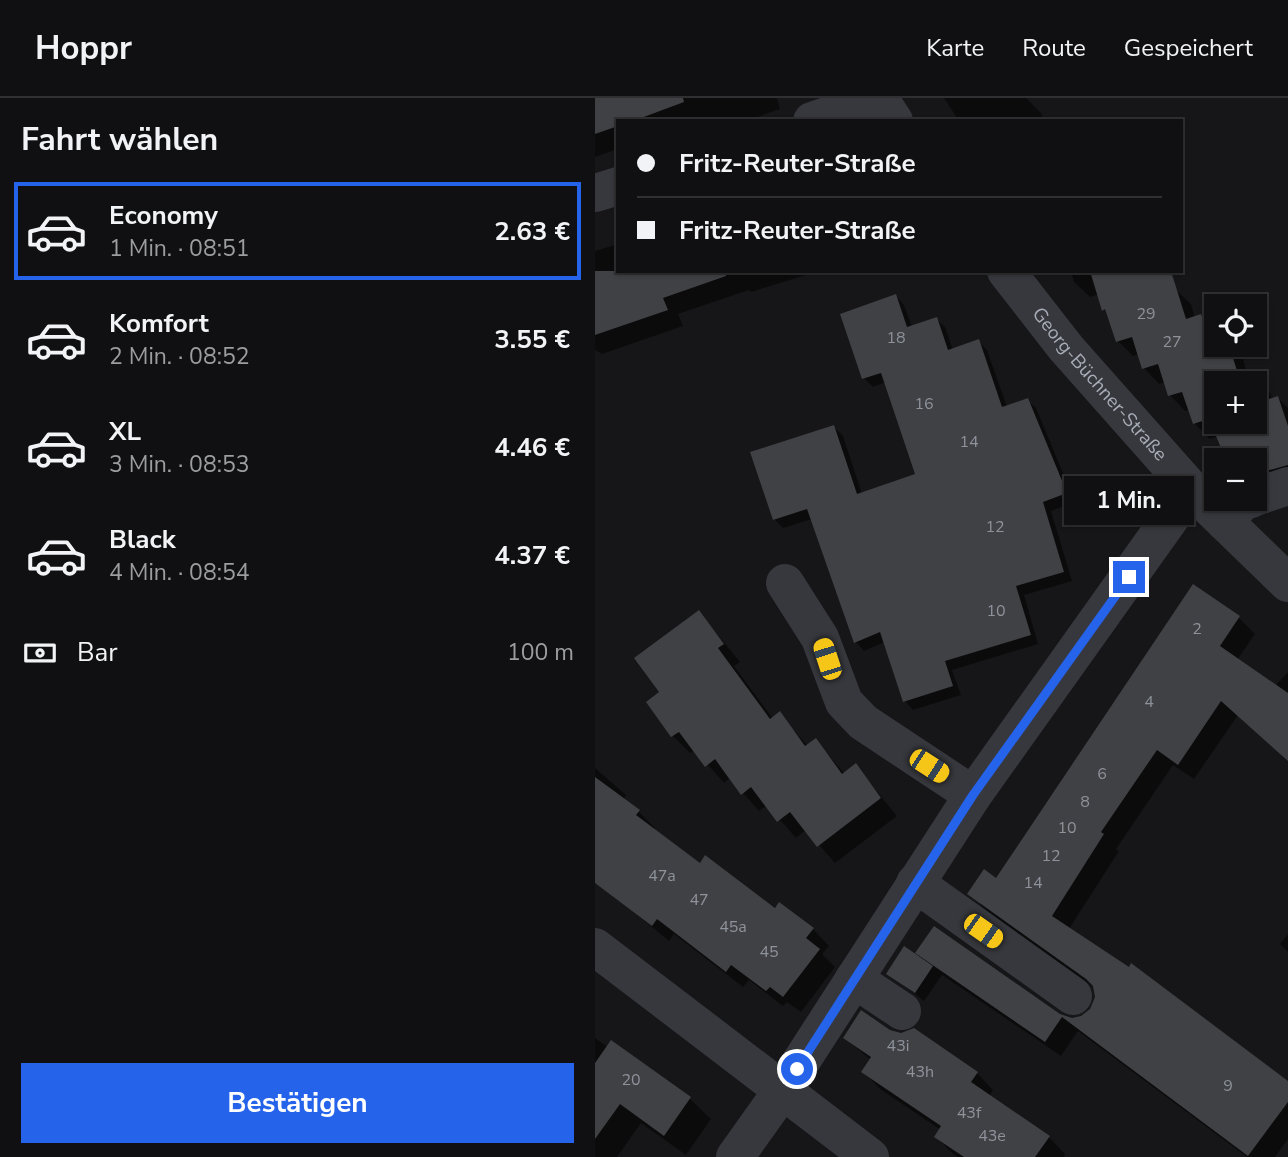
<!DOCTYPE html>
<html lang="de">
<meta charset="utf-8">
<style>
body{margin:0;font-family:"Nunito Sans",sans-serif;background:#19191b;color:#f1f3f6;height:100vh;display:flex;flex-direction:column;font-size:26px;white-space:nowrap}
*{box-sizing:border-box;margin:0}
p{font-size:23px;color:#9c9d9f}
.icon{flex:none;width:38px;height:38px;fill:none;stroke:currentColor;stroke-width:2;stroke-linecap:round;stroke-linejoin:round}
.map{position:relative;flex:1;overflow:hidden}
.side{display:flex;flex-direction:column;background:#101012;width:595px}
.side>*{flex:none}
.banner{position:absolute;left:21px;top:21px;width:567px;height:154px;border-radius:0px;box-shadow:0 2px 5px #0004,0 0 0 2px #303032;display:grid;align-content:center;height:154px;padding:0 21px;background:#101012}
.controls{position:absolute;left:609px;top:196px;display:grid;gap:14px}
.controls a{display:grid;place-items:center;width:63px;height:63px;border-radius:0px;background:#101012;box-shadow:0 2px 5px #0004,0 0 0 2px #303032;font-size:35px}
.end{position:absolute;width:32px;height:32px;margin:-16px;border:9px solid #2563eb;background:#fff;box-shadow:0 0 0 4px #fff}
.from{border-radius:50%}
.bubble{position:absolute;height:49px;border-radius:0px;background:#101012;box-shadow:0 2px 5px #0004,0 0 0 2px #303032;font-size:23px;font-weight:700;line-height:49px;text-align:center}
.car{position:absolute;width:21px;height:42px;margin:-21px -10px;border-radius:9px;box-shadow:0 0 5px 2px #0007;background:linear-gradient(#f5c518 24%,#345 0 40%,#f5c518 0 76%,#345 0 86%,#f5c518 0)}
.banner b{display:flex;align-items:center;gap:24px;height:66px;font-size:26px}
.banner b+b{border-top:2px solid #303032}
.banner i{width:18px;height:18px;background:#f1f3f6}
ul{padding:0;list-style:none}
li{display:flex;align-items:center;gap:21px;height:98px;margin:0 14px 10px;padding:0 7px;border:4px solid transparent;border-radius:0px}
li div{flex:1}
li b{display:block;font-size:26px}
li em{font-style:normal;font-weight:700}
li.selected{border-color:#2563eb}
li>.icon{width:63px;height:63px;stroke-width:1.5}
h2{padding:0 21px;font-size:32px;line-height:84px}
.pay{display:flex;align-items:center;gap:18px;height:77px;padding:0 21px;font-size:26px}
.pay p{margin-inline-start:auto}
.primary-button{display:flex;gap:14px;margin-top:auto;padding:14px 21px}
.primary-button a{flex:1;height:80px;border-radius:0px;background:#2563eb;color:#fff;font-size:28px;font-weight:700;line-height:80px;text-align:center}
header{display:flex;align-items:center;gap:42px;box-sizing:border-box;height:98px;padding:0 35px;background:#101012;border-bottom:2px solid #303032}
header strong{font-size:33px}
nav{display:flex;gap:38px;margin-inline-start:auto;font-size:24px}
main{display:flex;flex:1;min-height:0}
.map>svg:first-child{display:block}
.shadow{fill:#0007;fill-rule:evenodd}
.building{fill:#404145;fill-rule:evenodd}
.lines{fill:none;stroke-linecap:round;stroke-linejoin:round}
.minor{stroke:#37383d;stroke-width:38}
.route{stroke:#2563eb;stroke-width:9}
.labels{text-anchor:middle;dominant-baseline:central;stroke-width:5;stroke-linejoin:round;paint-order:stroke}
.number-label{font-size:16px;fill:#8e929b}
.street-label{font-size:19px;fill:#a8adb8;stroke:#111113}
</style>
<header>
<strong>Hoppr</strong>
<nav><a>Karte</a><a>Route</a><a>Gespeichert</a></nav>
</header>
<main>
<section class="side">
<h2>Fahrt wählen</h2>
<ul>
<li class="selected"><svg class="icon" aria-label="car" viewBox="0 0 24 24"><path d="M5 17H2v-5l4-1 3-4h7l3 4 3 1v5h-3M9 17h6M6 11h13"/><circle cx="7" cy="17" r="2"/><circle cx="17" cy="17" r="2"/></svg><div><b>Economy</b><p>1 Min. · 08:51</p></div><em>2.63 €</em></li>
<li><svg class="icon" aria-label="car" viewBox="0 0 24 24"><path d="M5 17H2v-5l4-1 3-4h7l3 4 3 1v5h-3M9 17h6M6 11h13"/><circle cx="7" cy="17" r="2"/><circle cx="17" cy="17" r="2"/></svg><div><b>Komfort</b><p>2 Min. · 08:52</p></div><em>3.55 €</em></li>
<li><svg class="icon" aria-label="car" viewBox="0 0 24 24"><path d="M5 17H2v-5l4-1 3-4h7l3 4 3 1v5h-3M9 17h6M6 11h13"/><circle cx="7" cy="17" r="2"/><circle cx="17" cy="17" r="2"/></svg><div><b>XL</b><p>3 Min. · 08:53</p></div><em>4.46 €</em></li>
<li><svg class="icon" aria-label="car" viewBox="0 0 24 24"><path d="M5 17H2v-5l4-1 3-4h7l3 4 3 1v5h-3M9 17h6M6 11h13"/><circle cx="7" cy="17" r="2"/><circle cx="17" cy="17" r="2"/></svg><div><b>Black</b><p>4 Min. · 08:54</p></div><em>4.37 €</em></li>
</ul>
<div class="pay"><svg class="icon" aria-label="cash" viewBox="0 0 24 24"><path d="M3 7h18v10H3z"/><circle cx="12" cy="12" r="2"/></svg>Bar<p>100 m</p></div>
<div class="primary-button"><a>Bestätigen</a></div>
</section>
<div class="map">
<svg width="693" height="1059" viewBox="0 0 693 1059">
<rect width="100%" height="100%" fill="#161618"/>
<g class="shadow">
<polygon points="0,0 182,0 185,11 151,23 23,23 23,51 0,59"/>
<polygon points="349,0 431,0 446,15 449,23 364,23"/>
<polygon points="23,146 23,173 224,173 156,194 154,192 83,216 88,228 7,256 0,252 0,153"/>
<path d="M476,173h76l28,18 16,15 4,14 6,-2 15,15v14h13l14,14 4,14 5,-2 16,16 4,13 6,-2 10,10v76l-33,11v-35h-29l-8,-24 -8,3 -16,-16 -4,-14 -5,2 -15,-16 -5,-13 -6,2 -15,-16 -5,-14 -6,2 -15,-15 -19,-47 -9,3 -16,-15zM621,285h39v39h-39z"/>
<polygon points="301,198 309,207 317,229 341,221 350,229 358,252 383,243 392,252 412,309 432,302 441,310 480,404 456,413 477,483 429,497 443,546 357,572 366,597 318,612 310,603 290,544 269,553 261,544 217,421 188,430 179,421 239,329 248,338 267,396 323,377 291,284 278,289 269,280"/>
<polygon points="104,514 145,564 139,568 178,621 184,616 213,648 221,643 250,676 261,668 302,718 240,765 211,732 201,740 172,707 164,713 135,680 129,685 100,652 95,655 78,638 53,604 67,594"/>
<polygon points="644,520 660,536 642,562 680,588 693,574 693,662 643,617 599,681 578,667 521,751 524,753 474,831 693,985 693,1041 680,1059 652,1059 483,933 466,958 347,877 329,903 294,876 327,863 322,855 475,921 487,920 498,911 501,901 500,890 390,811 375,795 402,782"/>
<polygon points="0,670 31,697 28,702 44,714 60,730 58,732 105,767 218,831 234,848 227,856 240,869 206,914 192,904 188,908 154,882 148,889 79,836 74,843 0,782"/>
<polygon points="693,836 693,854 685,846"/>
<polygon points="295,933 382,975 398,992 394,999 454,1039 470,1056 469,1059 363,1059 358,1056 341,1039 346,1032 285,991 269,974 276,962 250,940"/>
<polygon points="0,940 13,949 16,945 95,1001 116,1021 91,1057 46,1025 22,1059 0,1059"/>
</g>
<g class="building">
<polygon points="0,0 88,0 89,4 38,23 23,23 23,28 0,36"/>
<polygon points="0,173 130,173 131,178 68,200 73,212 0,237"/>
<path d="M495,173h81l15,48 15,-5 10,31h18l9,29 15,-5 10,32 15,-5 10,30v39l-33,9v-14h-29l-17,-41 -16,5 -11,-32 -14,4 -10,-32 -16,5 -10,-32 -16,5 -11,-33 -3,2zM621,285h39v39h-39z"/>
<polygon points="301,196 312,229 342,219 353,252 384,241 407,309 433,300 472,395 448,404 469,474 421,488 436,537 350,563 358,588 308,604 285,534 259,545 212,411 178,422 155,354 239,327 262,396 320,376 286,275 267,281 245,216"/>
<polygon points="598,486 645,518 625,548 693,595 693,663 626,603 583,667 562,652 506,734 509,736 457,818 534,869 536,865 693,983 693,1004 653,1058 467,919 450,944 320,855 339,828 465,916 477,920 486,918 495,911 500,899 498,888 491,881 372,796 389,771 401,780"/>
<polygon points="104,512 129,546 123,550 175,621 185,613 210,648 221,640 247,676 261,665 286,700 222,749 195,714 182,724 156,689 146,697 120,661 110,669 84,634 76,639 51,604 64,594 39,560"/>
<polygon points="0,679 45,712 41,717 105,765 110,757 180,810 184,804 219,830 211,840 225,851 188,899 175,889 171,893 136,867 131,874 62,821 57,828 0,785"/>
<polygon points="309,848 338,868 320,895 291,876"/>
<polygon points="266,912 295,932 306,935 319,930 383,974 376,984 455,1038 440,1059 369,1059 339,1039 346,1028 266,974 276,959 248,940"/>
<polygon points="16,942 96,999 69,1038 25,1006 0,1041 0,965"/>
</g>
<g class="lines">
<g class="minor">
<polyline points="217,23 284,0 299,23"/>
<polyline points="0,95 23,88"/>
<path id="s1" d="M411,173l60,77 125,141 97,94"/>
<polyline points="660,399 693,388"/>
<polyline points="630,424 648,403 656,401"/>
<polyline points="190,485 225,540 249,604 268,624 378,697"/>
<polyline points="320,785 478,898"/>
<polyline points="0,849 275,1059"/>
<polyline points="259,881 307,913"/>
<polyline points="140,1059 187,993 378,697 596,391"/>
</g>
</g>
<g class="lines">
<polyline class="route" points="202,971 378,697 534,479"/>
</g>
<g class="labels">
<g class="number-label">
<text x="551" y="216">29</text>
<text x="301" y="240">18</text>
<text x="577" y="244">27</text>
<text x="329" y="306">16</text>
<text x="374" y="344">14</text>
<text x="400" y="429">12</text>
<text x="401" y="513">10</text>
<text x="602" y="531">2</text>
<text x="554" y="604">4</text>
<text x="507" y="676">6</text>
<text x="490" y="704">8</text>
<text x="472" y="730">10</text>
<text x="456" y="758">12</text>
<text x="67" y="778">47a</text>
<text x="438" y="785">14</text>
<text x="104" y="802">47</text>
<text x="138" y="829">45a</text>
<text x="174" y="854">45</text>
<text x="303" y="948">43i</text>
<text x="325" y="974">43h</text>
<text x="36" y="982">20</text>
<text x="633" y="988">9</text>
<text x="374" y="1015">43f</text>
<text x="397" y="1038">43e</text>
</g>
<g class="street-label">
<text stroke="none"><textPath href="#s1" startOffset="147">Georg-Büchner-Straße</textPath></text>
</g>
</g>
</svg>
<div class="controls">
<a><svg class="icon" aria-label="locate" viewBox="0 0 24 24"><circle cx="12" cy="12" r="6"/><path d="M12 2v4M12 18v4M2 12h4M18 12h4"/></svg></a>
<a>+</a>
<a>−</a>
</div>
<i class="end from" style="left:202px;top:971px"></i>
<i class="end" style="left:534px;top:479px"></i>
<div class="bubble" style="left:469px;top:378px;width:130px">1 Min.</div>
<i class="car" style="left:232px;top:561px;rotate:342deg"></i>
<i class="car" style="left:334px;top:668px;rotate:123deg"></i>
<i class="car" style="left:388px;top:833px;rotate:125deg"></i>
<div class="banner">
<b><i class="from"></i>Fritz-Reuter-Straße</b>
<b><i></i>Fritz-Reuter-Straße</b>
</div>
</div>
</main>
